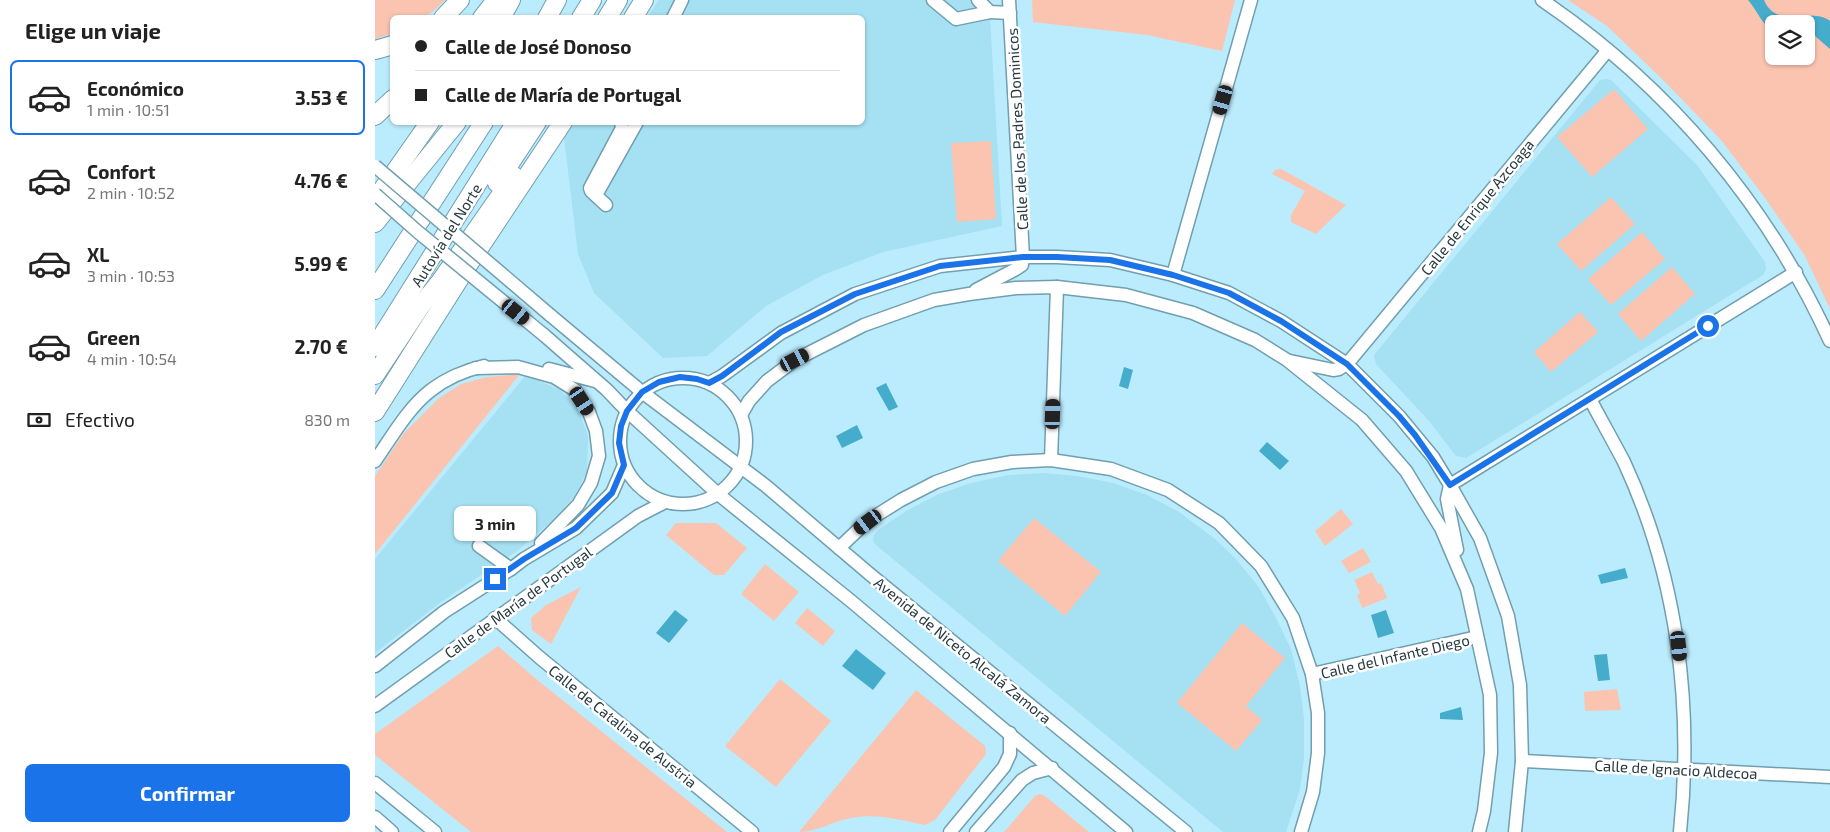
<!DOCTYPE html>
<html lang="es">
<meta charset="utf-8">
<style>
body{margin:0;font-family:"Exo 2",sans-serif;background:#f2f2f2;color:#222;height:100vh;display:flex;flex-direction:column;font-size:19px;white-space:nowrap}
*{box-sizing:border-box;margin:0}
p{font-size:16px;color:#767676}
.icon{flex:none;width:28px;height:28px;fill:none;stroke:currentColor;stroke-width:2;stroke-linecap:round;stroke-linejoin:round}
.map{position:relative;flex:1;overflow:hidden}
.sheet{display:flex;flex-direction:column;background:#fff;width:375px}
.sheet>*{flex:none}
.banner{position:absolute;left:15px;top:15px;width:475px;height:110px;border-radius:8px;box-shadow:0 1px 4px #0004;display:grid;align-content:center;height:110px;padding:0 25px;background:#fff}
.buttons{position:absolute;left:1390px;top:15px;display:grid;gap:10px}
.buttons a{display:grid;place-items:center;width:50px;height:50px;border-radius:8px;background:#fff;box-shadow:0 1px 4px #0004;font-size:25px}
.end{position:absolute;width:22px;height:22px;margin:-11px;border:6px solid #1a73e8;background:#fff;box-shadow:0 0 0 2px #fff}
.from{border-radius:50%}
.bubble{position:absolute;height:35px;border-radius:8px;background:#fff;box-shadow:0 1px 4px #0004;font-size:16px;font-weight:700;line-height:35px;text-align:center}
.car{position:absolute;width:15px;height:30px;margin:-15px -8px;border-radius:6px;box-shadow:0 0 4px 1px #0007;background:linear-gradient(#222 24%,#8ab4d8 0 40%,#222 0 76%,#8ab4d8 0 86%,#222 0)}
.banner b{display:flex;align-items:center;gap:18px;height:48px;font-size:19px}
.banner b+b{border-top:1px solid #e0e0e0}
.banner i{width:12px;height:12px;background:#222}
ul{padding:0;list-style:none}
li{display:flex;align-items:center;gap:15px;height:75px;margin:0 10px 8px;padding:0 15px;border:2px solid transparent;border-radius:8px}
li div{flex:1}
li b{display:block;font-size:19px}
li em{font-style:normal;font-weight:700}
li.selected{border-color:#1a73e8}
li>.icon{width:45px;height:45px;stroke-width:1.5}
h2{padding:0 25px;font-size:22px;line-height:60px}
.pay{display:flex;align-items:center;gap:12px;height:55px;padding:0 25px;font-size:19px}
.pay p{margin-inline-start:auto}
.cta{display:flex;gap:10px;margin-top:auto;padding:10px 25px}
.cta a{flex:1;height:58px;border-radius:8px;background:#1a73e8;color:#fff;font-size:20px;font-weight:700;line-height:58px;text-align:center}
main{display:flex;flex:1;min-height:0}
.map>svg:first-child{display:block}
.built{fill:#a5e0f3}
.green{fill:#fbc4b0;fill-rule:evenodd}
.water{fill:#45accb}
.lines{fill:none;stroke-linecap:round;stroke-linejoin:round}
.minor-casing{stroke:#709faf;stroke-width:15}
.highway-casing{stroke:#709faf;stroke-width:20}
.minor{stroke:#fff;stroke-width:12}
.highway{stroke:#fff;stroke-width:18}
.minor-bridge-casing{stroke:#709faf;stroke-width:15;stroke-linecap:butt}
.minor-bridge{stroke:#fff;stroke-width:12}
.route{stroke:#1a73e8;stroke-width:6}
.labels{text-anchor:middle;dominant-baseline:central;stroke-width:5;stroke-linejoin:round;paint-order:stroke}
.street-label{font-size:15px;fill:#263a40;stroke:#fff}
</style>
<main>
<section class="sheet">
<h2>Elige un viaje</h2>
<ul>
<li class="selected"><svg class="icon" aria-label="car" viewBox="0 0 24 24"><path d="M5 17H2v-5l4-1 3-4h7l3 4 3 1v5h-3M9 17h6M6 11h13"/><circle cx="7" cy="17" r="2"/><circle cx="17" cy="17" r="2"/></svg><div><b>Económico</b><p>1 min · 10:51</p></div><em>3.53 €</em></li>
<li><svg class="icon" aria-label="car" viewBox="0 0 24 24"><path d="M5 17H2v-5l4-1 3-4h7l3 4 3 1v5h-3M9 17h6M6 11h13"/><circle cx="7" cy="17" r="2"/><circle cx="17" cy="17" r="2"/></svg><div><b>Confort</b><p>2 min · 10:52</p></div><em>4.76 €</em></li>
<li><svg class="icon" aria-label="car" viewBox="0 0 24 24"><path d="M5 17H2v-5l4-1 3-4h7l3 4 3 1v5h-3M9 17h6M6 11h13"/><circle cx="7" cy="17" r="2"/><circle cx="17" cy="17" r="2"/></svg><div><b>XL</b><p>3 min · 10:53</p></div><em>5.99 €</em></li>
<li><svg class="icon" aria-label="car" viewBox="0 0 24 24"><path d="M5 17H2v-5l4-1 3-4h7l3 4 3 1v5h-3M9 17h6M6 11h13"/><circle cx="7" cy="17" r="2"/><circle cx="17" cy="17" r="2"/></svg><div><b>Green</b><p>4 min · 10:54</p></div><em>2.70 €</em></li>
</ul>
<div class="pay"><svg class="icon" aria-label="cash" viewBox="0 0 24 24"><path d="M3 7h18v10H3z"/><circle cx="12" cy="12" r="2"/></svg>Efectivo<p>830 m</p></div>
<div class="cta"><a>Confirmar</a></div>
</section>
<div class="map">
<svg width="1455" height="832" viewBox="0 0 1455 832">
<rect width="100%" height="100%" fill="#bbecfd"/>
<g class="built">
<polygon points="284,0 614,0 627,226 508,252 448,275 391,306 332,356 288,358 219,293 203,254 189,138 199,123 488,122 488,18 272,17"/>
<polygon points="1231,79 1236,80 1322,165 1390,262 1391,269 1388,275 1091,458 1081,456 1054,421 1001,364 999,355 1225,80"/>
<polygon points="151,375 185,390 203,409 213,436 212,472 199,497 179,519 142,551 66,602 0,653 0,559"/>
<polygon points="668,473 702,476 738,483 772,495 804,512 840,539 860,558 883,586 900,616 916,649 925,686 929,719 929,758 925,789 911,832 848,832 501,545 498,541 499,535 503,530 531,511 564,494 596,483 634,475"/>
</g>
<g class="green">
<path d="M0,0h70c-22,22 -23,18 -52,18l-1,16 -17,5z"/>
<polygon points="657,0 860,0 847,51 772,35 658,22"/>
<path d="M1193,0h262v309l-25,-53 -40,-58 -44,-58 -57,-59 -57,-55zM1399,24h32v32h-32z"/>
<polygon points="1239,89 1273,129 1217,177 1182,137"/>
<polygon points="616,141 621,219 582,222 576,143"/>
<polygon points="906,169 971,205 941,234 916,222 916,215 930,191 897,174 900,170"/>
<polygon points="1236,197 1260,224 1206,271 1182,244"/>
<polygon points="1267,232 1290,259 1236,305 1213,279"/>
<polygon points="1297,267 1320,294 1266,341 1243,314"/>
<polygon points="1205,312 1223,332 1176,372 1159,352"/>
<polygon points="145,374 0,554 0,476 29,433 64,398 86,384 112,377"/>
<polygon points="966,509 978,524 950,546 940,531"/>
<polygon points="659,518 726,572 690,616 623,561"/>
<polygon points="301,523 341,523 372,548 349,575 339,575 291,535"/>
<polygon points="988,548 996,562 974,573 966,561"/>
<polygon points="390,564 424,592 399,621 366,594"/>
<polygon points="997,572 1003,584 1006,583 1012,598 987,608 982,595 985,593 979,580"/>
<polygon points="206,587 176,644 157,630 156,618 171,605"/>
<polygon points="432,608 460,631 448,646 420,623"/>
<polygon points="867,623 910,658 871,706 887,720 861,751 802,703"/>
<polygon points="123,646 160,678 352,832 96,832 0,755 0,734"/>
<polygon points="405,679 456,721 401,787 350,746"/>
<polygon points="1242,689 1246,710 1210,711 1209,692"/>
<path d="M541,690l69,56 1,8 -51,66 -10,5c-25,-5 -49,-12 -74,-7 -18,3 -34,14 -52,14z"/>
<polygon points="665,794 670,796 714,832 629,832 660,796"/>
</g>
<g class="water">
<path d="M1373,0h16c13,31 47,6 66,21v28l-15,-13h-9v-12h-32v8c-12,-7 -17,-22 -26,-32z"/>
<polygon points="749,367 758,370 753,389 744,386"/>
<polygon points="511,383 523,407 514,411 501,388"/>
<polygon points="482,425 488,438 467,448 461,436"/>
<polygon points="892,442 914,461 905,470 884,451"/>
<polygon points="1250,568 1253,578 1226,584 1223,575"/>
<polygon points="300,610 313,620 294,643 281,633"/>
<polygon points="1011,610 1019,633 1003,638 996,615"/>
<polygon points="481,649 511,673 498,690 467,666"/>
<polygon points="1232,654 1235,680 1223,681 1219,655"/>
<polygon points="1086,707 1088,720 1065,719 1065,713"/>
</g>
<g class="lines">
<defs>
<g id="minor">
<polyline points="558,0 581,19 615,12"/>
<polyline points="603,0 615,12 635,13"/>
<path d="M1167,0c126,86 225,203 288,341"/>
<polyline points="298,18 307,0"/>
<polyline points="221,195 262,122"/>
<polyline points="231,205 216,191 215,188 247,128 246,122"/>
<polyline points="798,275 876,0"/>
<polyline points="601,290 641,269 647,265 648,257 634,0"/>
<polyline points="175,315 267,392 391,486 497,576 811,832"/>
<polyline points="169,335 232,390 252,411 343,494 476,601 751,832"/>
<polyline points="915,361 958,370 964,369 972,364 1233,50"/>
<polyline points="101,368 143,367 179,377 200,390 214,412 221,431 224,456 216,483 203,505 166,543"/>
<polyline points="174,369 220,381"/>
<circle cx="308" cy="441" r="63"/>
<polyline points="334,383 347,376 406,333 480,294 565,266 648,257 682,257 735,260 798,275 854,293 906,321 972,364 1024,416 1058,457 1075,485 1105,538 1133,616 1145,685 1147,761 1140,832"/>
<path d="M1215,399c11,21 23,42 34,63 54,116 69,244 56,370"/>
<polyline points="366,415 374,401 392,381 420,360 489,325 559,300 594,294 641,288 682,287 751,295 818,313 880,340 912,360 987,420 1031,471 1066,528 1092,589 1115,695 1116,753 1109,811 1104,832"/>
<polyline points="676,460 682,287"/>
<path d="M0,461c16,-23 33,-53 55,-70 15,-12 36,-21 54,-25"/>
<polyline points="104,546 136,569"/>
<polyline points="464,548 484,529 502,515 526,500 561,482 598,469 637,462 676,460 736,469 793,490 844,523 886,566 918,618 937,674 943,713 943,753 938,792 926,832"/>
<polyline points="1082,550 1072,499 1075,485 1421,272"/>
<polyline points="120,618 164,657 377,832"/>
<polyline points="0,666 69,612 136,569 149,559 201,528 237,493 249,465"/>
<polyline points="937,674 1102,637"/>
<polyline points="0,706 263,516 290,502"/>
<polyline points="1147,761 1455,777"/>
<polyline points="0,783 60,832"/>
<polyline points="0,817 17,832"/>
<polyline points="575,832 629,767 635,754 635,733"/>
<polyline points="601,832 647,780 658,773 677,768"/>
</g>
<g id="highway">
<polyline points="68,18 85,0"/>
<polyline points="107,18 121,0"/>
<polyline points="126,18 136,0"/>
<polyline points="172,18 182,0"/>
<polyline points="206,18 217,0"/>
<polyline points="232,18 243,0"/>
<polyline points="258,18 269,0"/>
<polyline points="0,50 18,45"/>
<polyline points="0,116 18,99"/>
<polyline points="122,183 162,122"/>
<polyline points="0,200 55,122"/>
<polyline points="0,223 82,122"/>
<polyline points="0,290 109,122"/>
<polyline points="0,347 141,122"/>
<polyline points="0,375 47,304 65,282 139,176"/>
<polyline points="0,412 97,259 188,122"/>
</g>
</defs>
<use href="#minor" class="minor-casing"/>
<use href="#highway" class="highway-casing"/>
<use href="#minor" class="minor"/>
<use href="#highway" class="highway"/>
<defs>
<g id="minor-bridge">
<polyline points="0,166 175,315"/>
<polyline points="0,194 43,232 169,335"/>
</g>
</defs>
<use href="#minor-bridge" class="minor-bridge-casing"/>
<use href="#minor-bridge" class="minor-bridge"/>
</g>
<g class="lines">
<polyline class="route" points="120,579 149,559 201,528 237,493 249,465 244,443 246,426 252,411 267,392 284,382 305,377 322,379 334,383 347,376 406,332 480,294 565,266 648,257 682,257 735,260 798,275 854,293 906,321 972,364 1024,416 1040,435 1075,485 1333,326"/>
</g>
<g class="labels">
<g class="street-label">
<text transform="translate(642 129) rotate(-93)">Calle de los Padres Dominicos</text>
<text transform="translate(1102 207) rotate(-51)">Calle de Enrique Azcoaga</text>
<text transform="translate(71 235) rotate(-58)">Autovía del Norte</text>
<text transform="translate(143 602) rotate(-36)">Calle de María de Portugal</text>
<text transform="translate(588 650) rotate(39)">Avenida de Niceto Alcalá Zamora</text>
<text transform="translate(1020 656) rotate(-13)">Calle del Infante Diego</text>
<text transform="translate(248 726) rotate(39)">Calle de Catalina de Austria</text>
<text transform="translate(1301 769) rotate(3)">Calle de Ignacio Aldecoa</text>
</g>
</g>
</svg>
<div class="buttons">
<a><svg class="icon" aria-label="layers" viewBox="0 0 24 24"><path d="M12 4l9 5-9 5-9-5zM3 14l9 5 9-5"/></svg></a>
</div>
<i class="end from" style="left:1333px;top:326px"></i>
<i class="end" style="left:120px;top:579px"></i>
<div class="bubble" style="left:79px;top:506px;width:82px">3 min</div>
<i class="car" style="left:848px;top:100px;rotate:196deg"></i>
<i class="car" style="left:141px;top:312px;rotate:129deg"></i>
<i class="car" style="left:420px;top:360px;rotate:63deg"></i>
<i class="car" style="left:207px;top:401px;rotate:147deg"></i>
<i class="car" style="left:678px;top:414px;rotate:2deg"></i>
<i class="car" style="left:493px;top:522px;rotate:233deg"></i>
<i class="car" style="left:1304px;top:646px;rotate:174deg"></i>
<div class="banner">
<b><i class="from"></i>Calle de José Donoso</b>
<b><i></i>Calle de María de Portugal</b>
</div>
</div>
</main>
